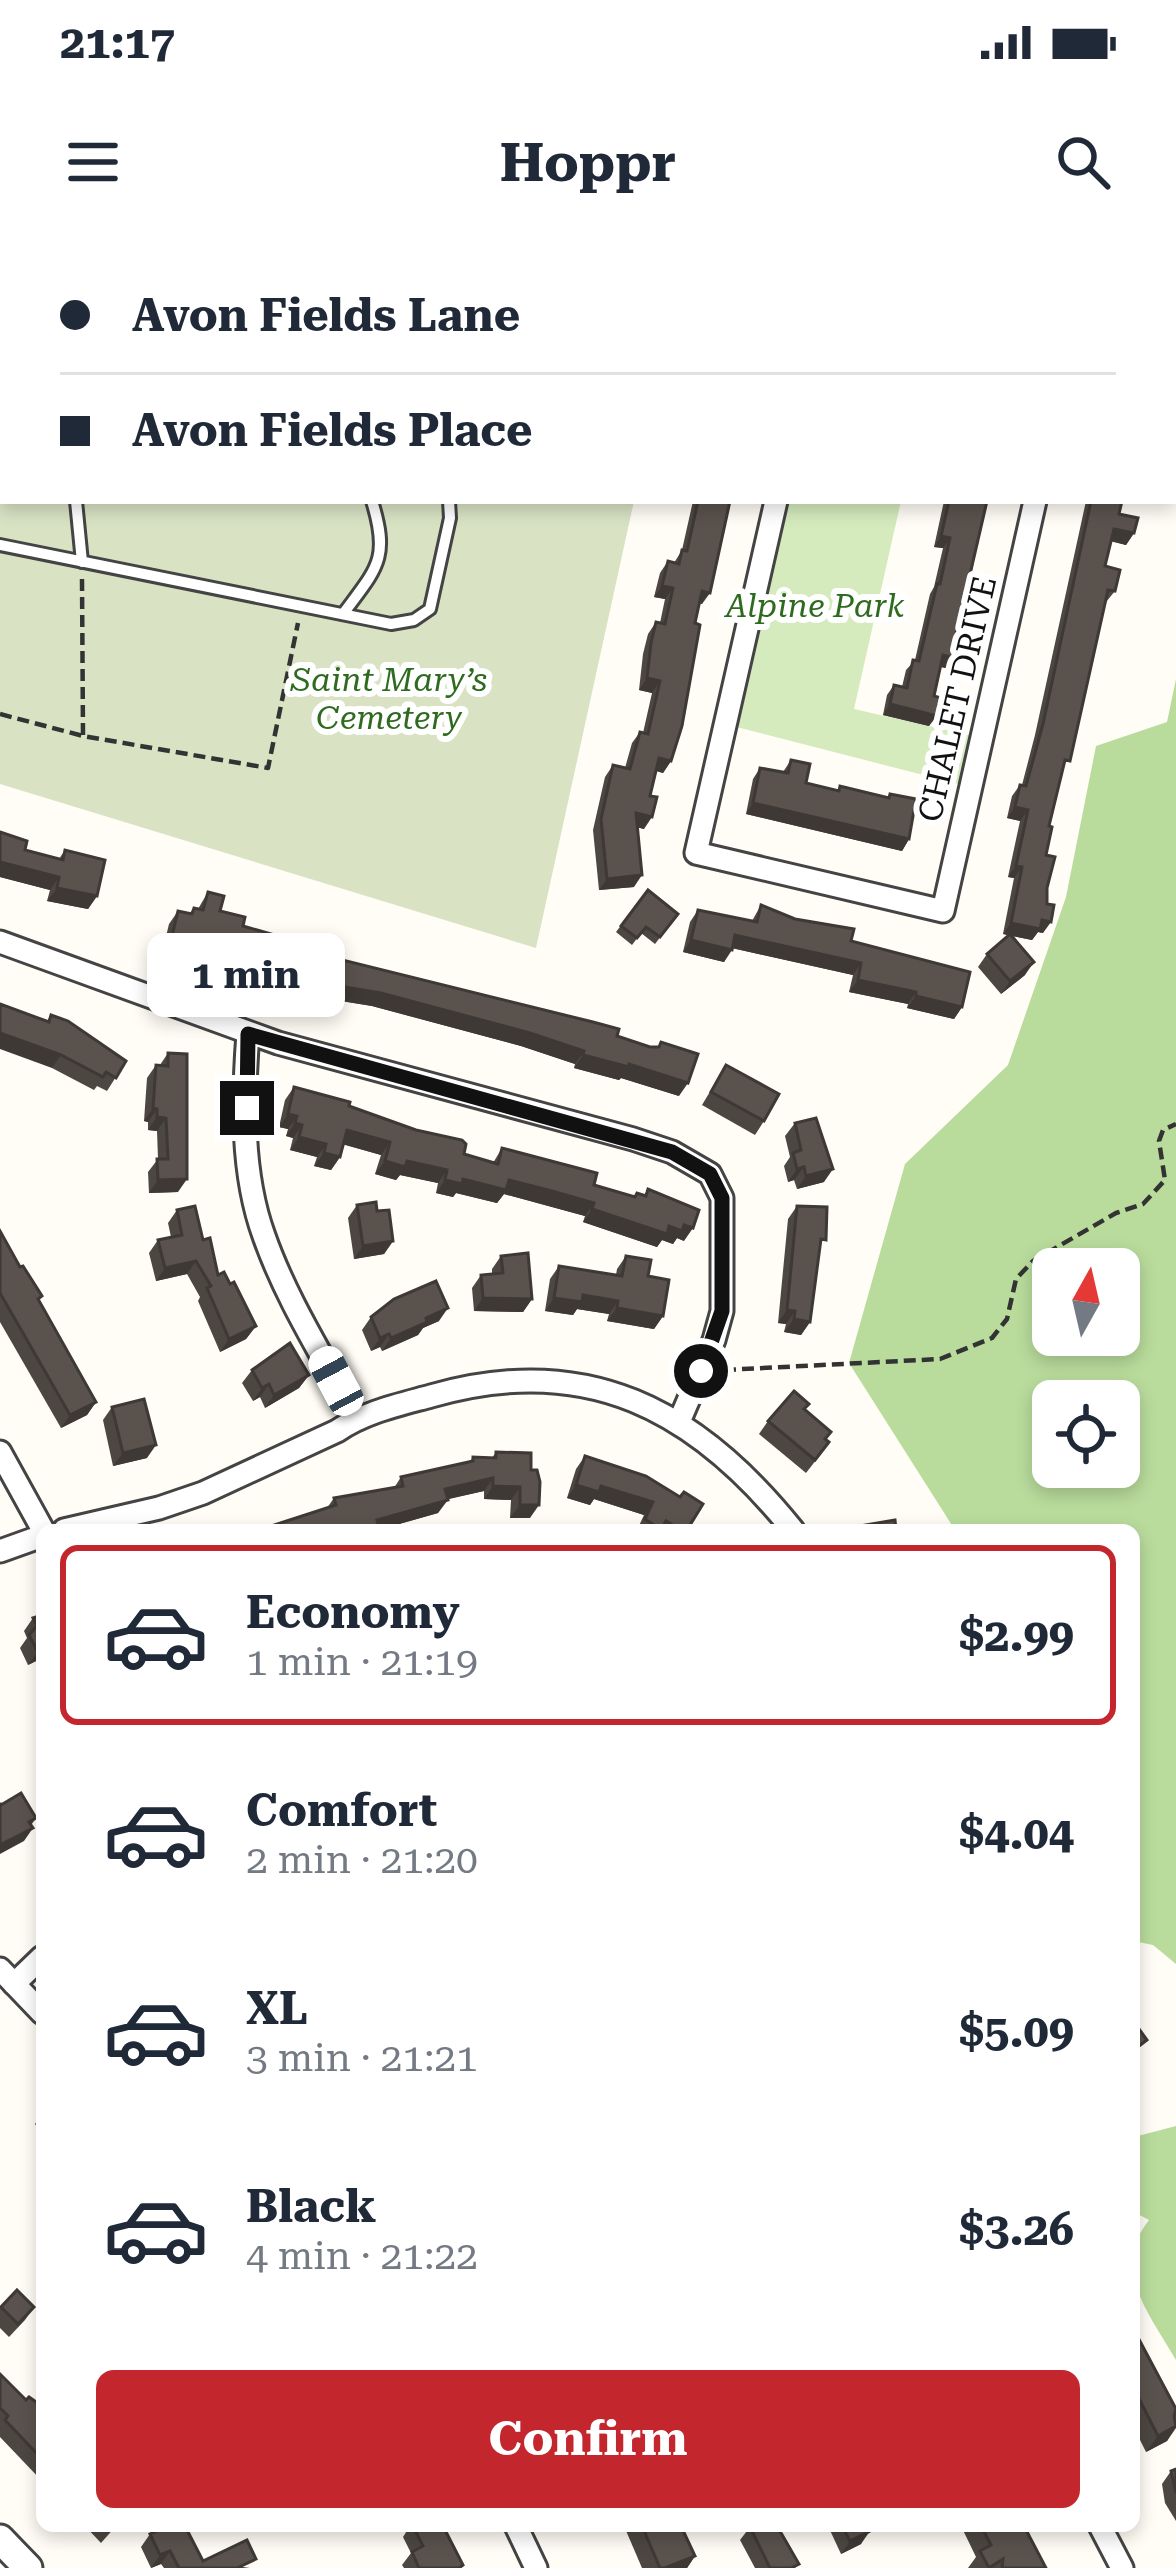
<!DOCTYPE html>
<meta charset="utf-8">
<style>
body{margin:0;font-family:"Roboto Serif",serif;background:#f6f6f7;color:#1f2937;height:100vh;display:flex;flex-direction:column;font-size:45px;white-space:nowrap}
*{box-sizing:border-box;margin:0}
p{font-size:39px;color:#747a83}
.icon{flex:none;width:66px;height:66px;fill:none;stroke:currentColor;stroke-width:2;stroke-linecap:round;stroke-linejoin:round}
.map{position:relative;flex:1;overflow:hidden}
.panel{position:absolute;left:36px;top:1284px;width:1104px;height:1008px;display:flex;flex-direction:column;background:#fff;border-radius:18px;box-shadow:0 6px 18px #0003}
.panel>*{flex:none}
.banner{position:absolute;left:0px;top:0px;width:1176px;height:264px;box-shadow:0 6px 18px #0003;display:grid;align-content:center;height:264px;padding:0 60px;background:#fff}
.needle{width:78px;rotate:8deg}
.tools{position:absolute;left:1032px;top:1008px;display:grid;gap:24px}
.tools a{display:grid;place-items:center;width:108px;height:108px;border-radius:18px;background:#fff;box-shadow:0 6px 18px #0003;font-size:60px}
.end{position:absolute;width:54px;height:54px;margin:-27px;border:15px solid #111;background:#fff;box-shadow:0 0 0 6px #fff}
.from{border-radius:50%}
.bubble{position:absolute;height:84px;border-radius:18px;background:#fff;box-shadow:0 6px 18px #0003;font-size:39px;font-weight:700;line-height:84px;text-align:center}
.car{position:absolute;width:36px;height:72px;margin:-36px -18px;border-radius:15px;box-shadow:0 0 9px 3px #0007;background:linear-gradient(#fff 24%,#345 0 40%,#fff 0 76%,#345 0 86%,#fff 0)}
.banner b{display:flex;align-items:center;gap:42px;height:114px;font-size:45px}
.banner b+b{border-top:3px solid #e0e1e3}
.banner i{width:30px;height:30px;background:#1f2937}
ul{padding:21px 0 0;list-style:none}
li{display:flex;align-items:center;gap:36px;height:180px;margin:0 24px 18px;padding:0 36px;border:6px solid transparent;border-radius:18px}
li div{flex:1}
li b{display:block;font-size:45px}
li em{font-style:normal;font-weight:700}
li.active{border-color:#c4262e}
li>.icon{width:108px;height:108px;stroke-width:1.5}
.cta{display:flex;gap:24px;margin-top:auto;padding:24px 60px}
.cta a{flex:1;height:138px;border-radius:18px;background:#c4262e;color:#fff;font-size:48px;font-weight:700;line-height:138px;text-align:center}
.status{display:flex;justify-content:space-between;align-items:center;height:84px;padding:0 60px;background:#fff;direction:ltr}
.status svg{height:33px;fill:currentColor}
header{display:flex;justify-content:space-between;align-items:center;height:156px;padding:0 60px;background:#fff;font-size:54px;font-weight:700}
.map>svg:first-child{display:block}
.green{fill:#d5ebbd}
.forest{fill:#b9dc9c;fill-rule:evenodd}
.cemetery{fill:#d9e3c4}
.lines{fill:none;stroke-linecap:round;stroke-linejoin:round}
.service-casing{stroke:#444;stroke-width:16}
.minor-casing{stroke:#444;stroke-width:27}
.tertiary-casing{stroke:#444;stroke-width:33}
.path{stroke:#333;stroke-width:4.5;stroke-dasharray:12 6;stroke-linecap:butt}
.service{stroke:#fff;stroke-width:10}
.minor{stroke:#fff;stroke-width:21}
.tertiary{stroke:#fff;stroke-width:27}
.wall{fill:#4d4742}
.shaded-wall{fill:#3f3936}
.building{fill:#5a524d;stroke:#3f3936;stroke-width:3}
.route{stroke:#111;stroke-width:15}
.labels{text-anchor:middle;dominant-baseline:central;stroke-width:12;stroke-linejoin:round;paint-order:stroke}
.park-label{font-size:33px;font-style:italic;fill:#2f6b1f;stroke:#fff}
.street-label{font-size:33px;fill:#111;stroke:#fff}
</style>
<div class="status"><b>21:17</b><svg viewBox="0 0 49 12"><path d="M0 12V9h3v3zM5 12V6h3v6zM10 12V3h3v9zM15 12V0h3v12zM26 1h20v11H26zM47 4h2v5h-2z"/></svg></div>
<header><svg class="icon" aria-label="menu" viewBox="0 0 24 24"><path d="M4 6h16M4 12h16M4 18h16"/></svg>Hoppr<svg class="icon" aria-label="search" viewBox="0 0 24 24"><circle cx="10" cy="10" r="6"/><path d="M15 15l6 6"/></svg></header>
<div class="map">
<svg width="1176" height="2328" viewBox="0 0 1176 2328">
<rect width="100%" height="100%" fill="#fffdf5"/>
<polygon class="green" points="776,261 901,261 854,469 982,498 970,547 725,484"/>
<g class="forest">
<path d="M1176,439v1285l-23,-19 -19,-4v-411h-179l-106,-167 56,-199 103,-99 58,-168 30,-151 71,-24zM1053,1029h66v66h-66zM1053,1161h66v66h-66z"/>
<path d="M1176,1886v234c-26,-45 -66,-91 -27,-140l-15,-8v-75z"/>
</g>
<polygon class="cemetery" points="0,0 692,0 3,3 3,261 634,261 536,708 0,544"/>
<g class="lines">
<defs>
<g id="service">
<polyline points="290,0 291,3"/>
<polyline points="87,3 87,0"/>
<polyline points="496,3 497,0"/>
<polyline points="0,117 3,118"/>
<polyline points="76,261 82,322"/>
<polyline points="0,305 391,384 414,380 430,369 450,278 449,261"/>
<path d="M343,374c34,-46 47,-55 29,-113"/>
</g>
<g id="minor">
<polyline points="834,3 834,0"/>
<polyline points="1081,3 1081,0"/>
<polyline points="776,261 696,613 943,671 1035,261"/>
<polyline points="0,702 278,803 633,899 672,912 710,934 722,958 722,1071 714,1100 679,1182"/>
<path d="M248,793c-5,66 -7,140 16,203 22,63 60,122 92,182"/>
<polyline points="0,1212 43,1290"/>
<path d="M64,1290l95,-22 44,-15 134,-62c28,-19 61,-26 94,-35 155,-45 265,13 362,134"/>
<polyline points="0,1311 42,1296"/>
<polyline points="0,1729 42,1773"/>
<polyline points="14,1744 42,1717"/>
<polyline points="516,2286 536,2328"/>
<polyline points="1100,2286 1122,2328"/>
</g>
<polyline id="tertiary" points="0,2299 28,2328"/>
</defs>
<use href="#service" class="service-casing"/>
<use href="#minor" class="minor-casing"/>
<use href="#tertiary" class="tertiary-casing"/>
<g class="path">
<polyline points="82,339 83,496"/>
<polyline points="0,474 83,496 268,528 298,383"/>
<polyline points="724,1130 940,1119 992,1098 1007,1079 1016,1039 1033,1021 1116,973 1143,964 1165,940 1159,901 1163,890 1176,884"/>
</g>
<use href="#service" class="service"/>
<use href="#minor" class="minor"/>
<use href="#tertiary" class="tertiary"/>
</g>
<g class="wall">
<polygon points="693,261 730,261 702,364 699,363 671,521 663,533 656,531 644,589 637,587 634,647 599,650 593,590 605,537 613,525 625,528 632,503 640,492 643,493 652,453 639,450 643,414 648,394 656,382 660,383 665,359 654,357 660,333 668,321 674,323 682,310"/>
<polygon points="944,261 987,261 956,395 959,419 951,429 941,427 929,486 883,475 887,455 894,445 902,447 906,430 915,420 930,354 934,347 943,308 934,307"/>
<polygon points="1086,261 1122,261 1119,274 1134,293 1126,305 1111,301 1105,326 1115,351 1106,362 1049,586 1046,615 1047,648 1043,693 1038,692 1032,700 1012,696 1025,735 1001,754 978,727 987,714 1008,695 1003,694 1014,638 1008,637 1020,581 1007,578 1012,556 1020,545 1022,545 1035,495"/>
<polygon points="791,520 806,543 837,551 840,546 888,557 890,554 909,599 902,611 746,574 753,539 760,528 783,532"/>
<polygon points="0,592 25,610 59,619 65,610 97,656 88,669 47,661 50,650 0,637"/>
<polygon points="648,650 678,674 655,704 641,693 632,705 616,692"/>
<polygon points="208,652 220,671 243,686 326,716 650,807 658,807 661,802 679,856 621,838 619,840 574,828 575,824 521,806 372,766 329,759 163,709 169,684 178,671 189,674 194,668 198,669"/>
<polygon points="761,665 851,701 962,767 954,779 907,768 908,764 849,752 853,735 732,708 724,722 683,712 690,682 698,670 752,681"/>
<polygon points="51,775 126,821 107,851 97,846 94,850 52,828 47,781"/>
<polygon points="168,813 178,952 149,953 148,932 158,919 157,891 148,890 148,882 144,881 147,838 156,825 160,825"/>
<polygon points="726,825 764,881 755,895 702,865"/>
<polygon points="294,847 349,866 464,914 493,923 502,908 594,945 634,957 637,953 644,955 648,949 684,1001 677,998 673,1004 662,1000 657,1007 583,982 585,976 504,954 497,963 456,953 453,957 436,953 438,943 400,935 396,940 375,934 381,915 343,904 340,917 331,930 314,926 317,917 290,910 293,898 286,896 288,889 279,887 285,860"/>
<polygon points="795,883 824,942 797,949 794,940 788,942 784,926 790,917 785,896"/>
<polygon points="357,965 377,971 393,1001 384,1014 354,1019 348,978"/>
<polygon points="797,966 820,1008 810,1082 801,1095 784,1092 786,1084 778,1083 788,979"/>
<polygon points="177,970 203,1000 218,1035 256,1086 246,1099 220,1112 198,1061 200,1057 187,1034 156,1041 149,1013 158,1000 171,997 168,983"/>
<polygon points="0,991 96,1162 87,1175 61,1188 0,1082"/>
<polygon points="501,1016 532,1059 523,1072 474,1071 472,1048 481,1035 492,1034 492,1029"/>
<polygon points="626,1016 648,1036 663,1076 654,1089 607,1081 609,1074 577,1069 573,1075 545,1071 550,1039 559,1026 616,1035 617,1029"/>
<polygon points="371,1077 439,1081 423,1088 418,1095 382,1111 380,1107 371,1111 362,1090"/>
<polygon points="252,1130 309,1135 299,1148 265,1168 260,1157 253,1161 242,1143"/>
<polygon points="112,1167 147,1218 113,1226 103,1180"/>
<polygon points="804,1169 826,1199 820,1215 806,1233 759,1194 768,1181"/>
<polygon points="496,1212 531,1213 530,1278 510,1278 511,1260 484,1259 484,1251 447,1259 438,1273 378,1290 266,1290 268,1287 327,1268 334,1258 394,1248 401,1237 470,1221 473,1217 492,1218"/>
<polygon points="585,1216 687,1290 637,1290 644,1275 594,1259 590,1265 567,1258 576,1229"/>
<polygon points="42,1375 42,1434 36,1421 28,1425 20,1408 27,1398 24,1391 33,1378"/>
<polygon points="42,1874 42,1893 35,1884"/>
<polygon points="17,2050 34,2067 25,2080 9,2097 0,2088 0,2068"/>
<polygon points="1134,2090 1176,2169 1176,2188 1167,2201 1146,2212 1134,2188"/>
<polygon points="0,2134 26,2160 42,2166 42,2241 0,2197"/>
<polygon points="1176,2229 1176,2281 1165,2263 1162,2244 1171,2231"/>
<polygon points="85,2286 116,2286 101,2303"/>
<polygon points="410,2286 443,2286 463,2325 461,2328 404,2328 402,2325 411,2313 403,2297"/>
<polygon points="624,2286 681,2286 695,2316 687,2328 642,2328"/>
<polygon points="828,2286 868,2286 861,2304 841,2314"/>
<polygon points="961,2286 1024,2286 1046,2328 968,2328 976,2317"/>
<polygon points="750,2287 796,2328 755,2328 740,2300"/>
<polygon points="150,2294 203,2321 250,2328 164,2328 161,2324 151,2328 141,2307"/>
</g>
<g class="shaded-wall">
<polygon points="1173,57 1176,58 1176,87 1173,86"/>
<polygon points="1114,289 1134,293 1126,305 1106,300"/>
<polygon points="941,296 950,298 943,308 934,307"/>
<polygon points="662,346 673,348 665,359 654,357"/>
<polygon points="702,351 710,353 702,364 694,362"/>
<polygon points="943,415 959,419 951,429 936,426"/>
<polygon points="647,438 660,441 652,453 639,450"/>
<polygon points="890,464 937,476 929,486 883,475"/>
<polygon points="659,518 671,521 663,533 651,529"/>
<polygon points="753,563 909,599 902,611 746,574"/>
<polygon points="1015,567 1028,570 1020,581 1007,578"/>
<polygon points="636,573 652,577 644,589 628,585"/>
<polygon points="0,622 59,637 50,650 0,637"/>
<polygon points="1016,626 1022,627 1014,638 1008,637"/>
<polygon points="642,635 634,647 599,650 607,639"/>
<polygon points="57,648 97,656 88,669 47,661"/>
<polygon points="1042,680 1051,682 1043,693 1038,692 1032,700 1003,694 1011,683"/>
<polygon points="735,695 861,723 853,735 727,707"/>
<polygon points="172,696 530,793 584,811 575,824 521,806 372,766 329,759 163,709"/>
<polygon points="691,700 732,710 724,722 683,712"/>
<polygon points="1034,722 1025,735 1001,754 1010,741"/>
<polygon points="858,740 916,752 908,764 849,752"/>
<polygon points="916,756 962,767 954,779 907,768"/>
<polygon points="0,793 61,815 52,828 0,809"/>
<polygon points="583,815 629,824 688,843 679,856 621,838 619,840 574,828"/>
<polygon points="153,868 157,869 148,882 144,881"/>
<polygon points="288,874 297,876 288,889 279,887"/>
<polygon points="157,877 166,878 157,891 148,890"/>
<polygon points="295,883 302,885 293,898 286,896"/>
<polygon points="347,890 390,902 381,915 338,903"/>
<polygon points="299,897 326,904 317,917 290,910"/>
<polygon points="324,913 340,917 331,930 314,926"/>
<polygon points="385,921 407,921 447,930 438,943 400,935 396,940 375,934"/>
<polygon points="804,927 794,940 788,942 797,929"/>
<polygon points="833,929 824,942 797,949 806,936"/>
<polygon points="187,939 178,952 149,953 158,940"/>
<polygon points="463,939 509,940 594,963 585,976 504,954 497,963 456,953 453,957 436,953 445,940"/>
<polygon points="592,969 669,986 684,985 693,988 684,1001 677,998 673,1004 662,1000 657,1007 583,982"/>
<polygon points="393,1001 384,1014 354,1019 363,1006"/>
<polygon points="196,1021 187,1034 156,1041 165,1028"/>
<polygon points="583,1055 618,1061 609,1074 577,1069 573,1075 545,1071 554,1058"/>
<polygon points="483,1058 532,1059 523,1072 474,1071"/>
<polygon points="448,1068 439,1081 423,1088 418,1095 382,1111 391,1098 426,1078"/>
<polygon points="617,1068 663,1076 654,1089 607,1081"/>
<polygon points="787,1070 795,1071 786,1084 778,1083"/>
<polygon points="794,1079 810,1082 801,1095 784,1092"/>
<polygon points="256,1086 246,1099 220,1112 229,1099"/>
<polygon points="389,1094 380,1107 371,1111 380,1098"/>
<polygon points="309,1135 299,1148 265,1168 274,1155"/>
<polygon points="269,1144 260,1157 253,1161 262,1148"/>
<polygon points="96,1162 87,1175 61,1188 70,1175"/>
<polygon points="156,1205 147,1218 113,1226 123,1213"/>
<polygon points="493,1238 484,1251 436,1262 445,1249"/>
<polygon points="576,1245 601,1246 653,1262 644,1275 594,1259 590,1265 567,1258"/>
<polygon points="493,1246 520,1247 511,1260 484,1259"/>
<polygon points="448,1260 438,1273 378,1290 368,1290 377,1280"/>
<polygon points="520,1265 539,1265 530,1278 510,1278"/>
<polygon points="42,1409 36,1421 28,1425 38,1412"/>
<polygon points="36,1578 27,1591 33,1588 24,1601 0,1614 0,1605"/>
<polygon points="1176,2186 1167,2201 1146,2212 1158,2196"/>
<polygon points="870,2291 861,2304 841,2314 850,2301"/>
<polygon points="170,2311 161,2324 151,2328 160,2315"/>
<polygon points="695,2316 687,2328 665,2328"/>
</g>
<g class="building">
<polygon points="740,0 789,0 788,3 739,3"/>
<rect x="962" y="0" width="72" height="3"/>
<polygon points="1149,0 1176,0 1176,58 1173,57 1173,3 1148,3"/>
<polygon points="698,261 730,261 710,353 702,351 695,383 700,385 682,486 671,521 659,518 650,556 657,557 652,577 636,573 642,635 607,639 601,579 613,525 630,529 640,492 648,494 660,441 647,438 651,403 656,382 665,384 673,348 662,346 668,321 679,324 682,310 687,311"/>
<polygon points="949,261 987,261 956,395 963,397 959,419 943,415 934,456 941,458 937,476 890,464 894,445 907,448 913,420 919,421 937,344 940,344 950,298 941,296"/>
<polygon points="1091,261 1122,261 1119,274 1138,278 1134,293 1114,289 1105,326 1120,330 1115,351 1108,350 1070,521 1065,520 1049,586 1052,587 1046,615 1055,617 1047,648 1047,664 1054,665 1051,682 1042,680 1040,689 1011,683 1022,627 1016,626 1028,570 1015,567 1020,545 1026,546 1043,484"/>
<polygon points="791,520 810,524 806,543 839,551 840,546 889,558 890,554 916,559 909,599 753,563 760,528 788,533"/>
<polygon points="0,592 27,601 25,610 63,620 65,610 105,620 97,656 57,648 59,637 0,622"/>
<polygon points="648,650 678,674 660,697 646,687 637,698 621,686"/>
<polygon points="208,652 224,656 220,671 245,677 243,686 327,710 326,716 593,782 619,789 617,796 650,807 659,807 661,802 698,814 688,843 629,824 629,827 583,815 584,811 530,793 381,753 339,746 172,696 178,671 192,674 194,668 203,670"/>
<polygon points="761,665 795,679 854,689 851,701 970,732 962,767 916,756 916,752 858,740 861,723 735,695 732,710 691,700 698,670 757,682"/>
<polygon points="1010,694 1034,722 1010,741 987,714"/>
<polygon points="0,764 49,782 51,775 68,781 126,821 116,838 106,832 103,837 61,815 0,793"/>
<polygon points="168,813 187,814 187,939 158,940 157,919 168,919 166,878 157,877 157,869 153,868 156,825 168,826"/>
<polygon points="726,825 779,854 764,881 711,852"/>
<polygon points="294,847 350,862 349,866 416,890 462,900 466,904 464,914 498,924 502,908 597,933 594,945 635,957 637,953 646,956 648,949 699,970 693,988 684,985 682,991 669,986 667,994 592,969 594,963 552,951 509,940 506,950 463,939 462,944 445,940 447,930 407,921 405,927 385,921 390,902 347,890 340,917 324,913 326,904 299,897 302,885 295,883 297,876 288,874"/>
<polygon points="816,878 833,929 806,936 804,927 797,929 793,913 801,910 795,883"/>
<polygon points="376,962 377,971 389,970 393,1001 363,1006 357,965"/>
<polygon points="195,966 203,1000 210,998 218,1035 224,1032 230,1044 234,1042 256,1086 229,1099 207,1048 211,1046 196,1021 165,1028 158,1000 182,995 177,970"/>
<polygon points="797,966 827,967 826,1000 821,999 810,1082 794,1079 795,1071 787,1070"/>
<polygon points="0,991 20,1027 23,1026 42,1056 38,1059 96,1162 70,1175 0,1053"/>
<polygon points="528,1013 532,1059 483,1058 481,1035 503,1033 501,1016"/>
<polygon points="626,1016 651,1020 648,1036 669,1040 663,1076 617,1068 618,1061 583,1055 582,1062 554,1058 559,1026 622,1036"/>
<polygon points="436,1041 448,1068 426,1078 427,1082 391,1098 389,1094 380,1098 371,1077 394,1059"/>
<polygon points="290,1103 309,1135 274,1155 269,1144 262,1148 252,1130"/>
<polygon points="794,1151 809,1164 804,1169 831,1192 825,1199 829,1202 815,1220 768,1181"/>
<polygon points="144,1159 156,1205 123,1213 112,1167"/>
<polygon points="496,1212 531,1213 531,1230 537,1230 540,1242 539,1265 520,1265 520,1247 493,1246 493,1238 445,1249 448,1260 377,1280 379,1287 368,1290 269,1290 268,1287 336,1265 334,1258 403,1246 401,1237 473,1221 473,1217 496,1218"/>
<polygon points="585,1216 646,1236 680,1257 684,1252 703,1264 687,1290 680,1290 666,1281 661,1290 645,1279 653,1262 601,1246 599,1252 576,1245"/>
<polygon points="895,1280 896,1290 861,1290 860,1286"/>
<polygon points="42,1375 42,1409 38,1412 29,1395 37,1386 33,1378"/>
<polygon points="21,1553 36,1578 29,1582 33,1588 0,1605 0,1563 1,1565"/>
<polygon points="1134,1782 1147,1800 1134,1810"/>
<polygon points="17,2050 34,2067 18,2084 1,2067"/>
<polygon points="1134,2090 1176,2169 1174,2176 1176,2186 1158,2196 1134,2149"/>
<polygon points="0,2134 26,2160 29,2157 42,2166 42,2219 5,2180 8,2176 0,2168"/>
<polygon points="1176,2229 1176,2253 1171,2231"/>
<polygon points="168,2286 185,2286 203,2321 247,2300 256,2319 237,2328 179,2328 170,2311 160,2315 150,2294"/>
<polygon points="413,2286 443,2286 463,2325 459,2328 419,2328 412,2312 423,2306"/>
<polygon points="642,2286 681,2286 695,2316 665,2328 660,2328"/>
<polygon points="752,2286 777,2286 799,2324 791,2328 770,2328 750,2287"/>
<polygon points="842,2286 868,2286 870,2291 850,2301"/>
<polygon points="981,2286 1024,2286 1046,2328 1002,2328 1003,2319 989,2328 980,2311 991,2305"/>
</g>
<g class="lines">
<polyline class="route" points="247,868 248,794 672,912 710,934 722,958 722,1071 701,1131"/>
</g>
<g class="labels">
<g class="park-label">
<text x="815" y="365">Alpine Park</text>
<text x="389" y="439">Saint Mary’s<tspan x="389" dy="38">Cemetery</tspan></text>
</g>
<g class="street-label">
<text transform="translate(957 459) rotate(-77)">CHALET DRIVE</text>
</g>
</g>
</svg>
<div class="tools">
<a><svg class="needle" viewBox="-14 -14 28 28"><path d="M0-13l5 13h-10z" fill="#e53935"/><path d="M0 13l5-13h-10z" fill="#747a83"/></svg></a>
<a><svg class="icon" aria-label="locate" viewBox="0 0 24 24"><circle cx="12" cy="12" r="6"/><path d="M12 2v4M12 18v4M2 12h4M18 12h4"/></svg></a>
</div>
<i class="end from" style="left:701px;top:1131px"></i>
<i class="end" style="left:247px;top:868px"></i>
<div class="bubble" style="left:147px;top:693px;width:198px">1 min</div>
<i class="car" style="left:336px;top:1141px;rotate:332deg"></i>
<div class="banner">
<b><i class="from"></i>Avon Fields Lane</b>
<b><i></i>Avon Fields Place</b>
</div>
<section class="panel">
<ul>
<li class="active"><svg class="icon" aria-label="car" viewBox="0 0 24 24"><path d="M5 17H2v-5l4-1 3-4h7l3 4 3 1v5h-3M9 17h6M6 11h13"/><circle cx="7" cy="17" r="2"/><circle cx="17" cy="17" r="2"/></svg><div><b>Economy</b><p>1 min · 21:19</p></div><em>$2.99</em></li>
<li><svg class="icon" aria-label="car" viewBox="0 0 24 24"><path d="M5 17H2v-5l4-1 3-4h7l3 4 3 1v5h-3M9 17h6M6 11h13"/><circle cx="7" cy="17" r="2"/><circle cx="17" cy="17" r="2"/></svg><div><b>Comfort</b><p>2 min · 21:20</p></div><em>$4.04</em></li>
<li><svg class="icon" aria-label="car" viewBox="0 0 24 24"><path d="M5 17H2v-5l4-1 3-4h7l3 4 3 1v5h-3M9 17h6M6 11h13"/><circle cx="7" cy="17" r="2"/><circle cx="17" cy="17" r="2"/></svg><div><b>XL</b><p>3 min · 21:21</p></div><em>$5.09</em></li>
<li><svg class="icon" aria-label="car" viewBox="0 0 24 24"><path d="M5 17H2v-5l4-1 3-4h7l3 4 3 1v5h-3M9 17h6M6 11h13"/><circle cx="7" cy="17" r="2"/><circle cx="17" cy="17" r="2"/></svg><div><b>Black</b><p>4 min · 21:22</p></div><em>$3.26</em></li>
</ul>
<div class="cta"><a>Confirm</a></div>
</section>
</div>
